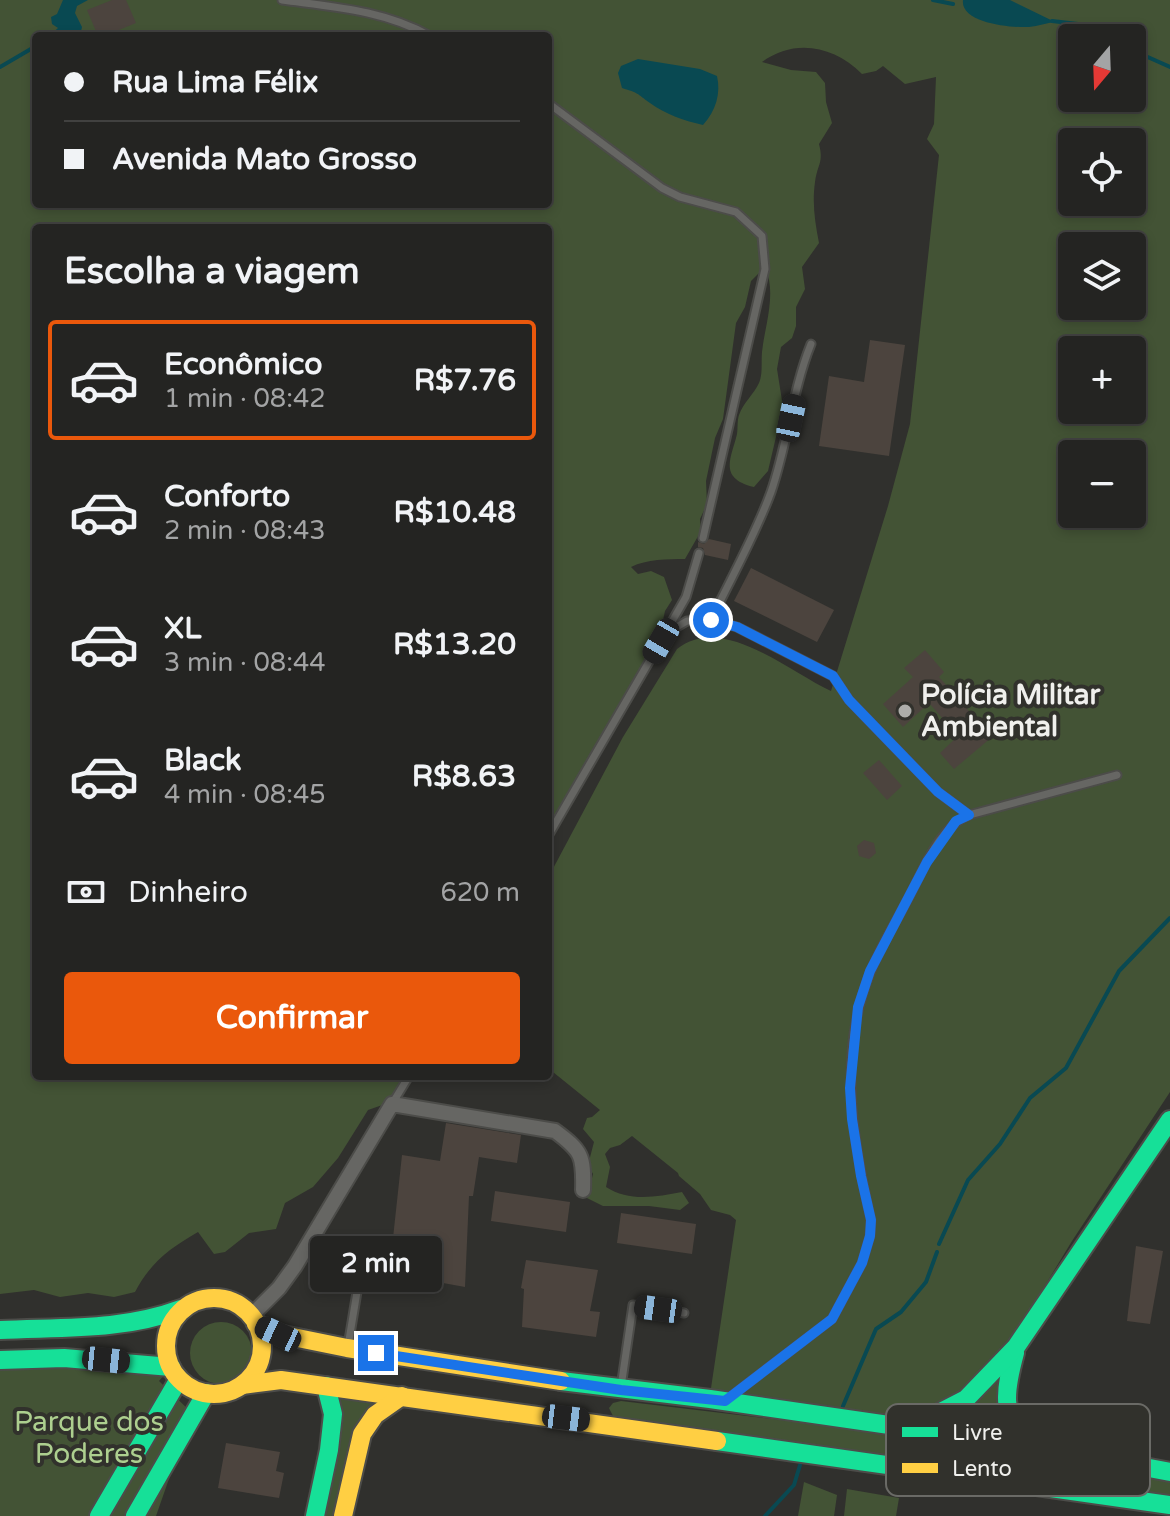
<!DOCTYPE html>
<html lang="pt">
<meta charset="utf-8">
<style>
body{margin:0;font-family:"Varela Round",sans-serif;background:#2c2c2a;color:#f1f3f6;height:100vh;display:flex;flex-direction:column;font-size:30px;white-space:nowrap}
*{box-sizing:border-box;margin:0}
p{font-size:26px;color:#a3a4a5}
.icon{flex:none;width:44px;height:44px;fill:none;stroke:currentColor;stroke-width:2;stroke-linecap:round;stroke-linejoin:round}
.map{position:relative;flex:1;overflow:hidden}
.panel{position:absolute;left:32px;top:224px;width:520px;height:856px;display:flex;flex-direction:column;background:#242422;border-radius:8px;box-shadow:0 4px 12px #0003,0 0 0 2px #414140}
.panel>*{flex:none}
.guide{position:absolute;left:32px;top:32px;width:520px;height:176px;border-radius:8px;box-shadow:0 4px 12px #0003,0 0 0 2px #414140;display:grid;align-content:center;height:176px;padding:0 32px;background:#242422}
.needle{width:52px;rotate:199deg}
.buttons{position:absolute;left:1058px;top:24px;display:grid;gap:16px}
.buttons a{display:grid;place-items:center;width:88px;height:88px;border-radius:8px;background:#242422;box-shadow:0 4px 12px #0003,0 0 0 2px #414140;font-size:40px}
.end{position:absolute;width:36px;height:36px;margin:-18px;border:10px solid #1a73e8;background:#fff;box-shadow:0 0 0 4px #fff}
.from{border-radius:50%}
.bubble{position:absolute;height:56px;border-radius:8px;background:#242422;box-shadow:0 4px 12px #0003,0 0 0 2px #414140;font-size:26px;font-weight:700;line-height:56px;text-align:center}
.car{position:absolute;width:24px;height:48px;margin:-24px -12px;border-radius:10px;box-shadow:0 0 6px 2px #0007;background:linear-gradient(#222 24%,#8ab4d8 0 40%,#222 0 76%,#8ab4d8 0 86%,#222 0)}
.guide b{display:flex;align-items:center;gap:28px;height:76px;font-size:30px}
.guide b+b{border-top:2px solid #414140}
.guide i{width:20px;height:20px;background:#f1f3f6}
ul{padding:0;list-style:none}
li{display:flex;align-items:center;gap:24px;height:120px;margin:0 16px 12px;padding:0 16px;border:4px solid transparent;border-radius:8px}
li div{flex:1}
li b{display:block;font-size:30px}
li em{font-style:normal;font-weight:700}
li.on{border-color:#ea580c}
li>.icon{width:72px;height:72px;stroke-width:1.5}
h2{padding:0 32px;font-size:36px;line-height:96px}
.pay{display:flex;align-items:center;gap:20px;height:88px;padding:0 32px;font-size:30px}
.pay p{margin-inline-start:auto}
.primary-button{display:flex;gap:16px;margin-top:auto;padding:16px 32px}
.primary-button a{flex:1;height:92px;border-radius:8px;background:#ea580c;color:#fff;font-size:32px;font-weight:700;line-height:92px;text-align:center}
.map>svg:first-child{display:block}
.green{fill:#435335;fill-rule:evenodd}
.water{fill:#094952}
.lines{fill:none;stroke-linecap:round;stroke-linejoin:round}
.stream{stroke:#094952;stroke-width:4}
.building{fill:#4c443e}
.lane-casing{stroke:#4c4c49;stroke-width:11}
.street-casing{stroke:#4c4c49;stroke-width:18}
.fast-casing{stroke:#4c4c49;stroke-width:22}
.slow-casing{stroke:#4c4c49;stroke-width:22}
.lane{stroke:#666663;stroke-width:7}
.street{stroke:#666663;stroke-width:14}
.fast{stroke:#16e098;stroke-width:18}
.slow{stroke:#ffcf43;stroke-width:18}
.route{stroke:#1a73e8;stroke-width:10}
.poi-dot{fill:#adadaa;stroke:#31312c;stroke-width:3}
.labels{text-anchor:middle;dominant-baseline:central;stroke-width:8;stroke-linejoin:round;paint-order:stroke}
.poi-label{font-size:28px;font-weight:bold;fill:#f0f0ed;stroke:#31312c;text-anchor:start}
.park-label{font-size:28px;fill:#adcf8f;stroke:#31312c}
.key{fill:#31312c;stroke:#6a6a66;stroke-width:2}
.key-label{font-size:22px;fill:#f0f0ed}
</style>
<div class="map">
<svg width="1170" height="1516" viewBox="0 0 1170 1516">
<rect width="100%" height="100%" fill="#30302d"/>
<g class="green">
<path d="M0,0h1170v1092l-98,149 -63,104 -52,53 -48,20 -199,-23 26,-175 -6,-5 -19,-5 -11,-16 -21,-18 -1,-3 -46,-37 -12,9 -10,3 -5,6 5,13 -4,20c23,15 50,10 76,5l7,11 -9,7 -31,-4h-46l-16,-8 6,-24 -5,-9 6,-23 -11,-13 4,-11 5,-1 8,-7 -52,-42v-190l75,-141 54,-88c45,-36 111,22 154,42l57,-185 22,-82 29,-269 -12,-16 7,-15 2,-47 -31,7 -22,-18 -7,5 -14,3c-28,-28 -67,-36 -100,-12l29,8 25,2 9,11 1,19 6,21 -13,21c5,19 -2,21 -4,38 -3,22 0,40 4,61l-17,24 3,22 -9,18v19l-4,12 -11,9 -4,22 6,38 -15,64 -14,16c-36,-9 -23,-28 -17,-53 1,-6 0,-13 2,-19 4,-12 15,-21 20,-32 4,-9 2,-21 3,-31 3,-27 15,-59 3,-85l-14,14 -6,26 -9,16 -13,96 -8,19 -9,43 1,23 -7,15 1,12 -16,28c-18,0 -38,0 -54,8l7,7 13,-3 13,6 8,23 -7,11 -6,28 -111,192v-603h-512v848h370l-15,26 -23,8 -30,48 -25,29 -28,16 -9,26 -27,4 -24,19 -11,2 -16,-22c-28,16 -48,31 -63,60l-21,5 -26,-4 -28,4 -26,-7 -34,4zM36,36h512v168h-512zM1072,38h60v60h-60zM1072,142h60v60h-60zM1072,246h60v60h-60zM1072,350h60v60h-60zM1072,454h60v60h-60z"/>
<circle cx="221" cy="1353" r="31"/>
<polygon points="0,1360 171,1367 159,1381 195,1416 178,1453 156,1516 0,1516"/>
<polygon points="1008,1365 1014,1440 925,1426"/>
<polygon points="332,1392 380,1398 335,1516 323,1516 339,1452 343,1418"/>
<polygon points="621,1401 806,1423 1170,1478 1170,1502 615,1420 609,1408 613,1403"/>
<polygon points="804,1482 837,1495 834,1516 798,1516"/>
<polygon points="847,1489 899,1498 896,1516 844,1516"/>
</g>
<g class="water">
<polygon points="63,0 88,0 77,6 75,13 82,27 80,36 49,36 58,28 52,24 51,17 57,14"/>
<path d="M963,0h47l45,22c-8,1 -17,4 -26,5 -17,1 -69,-4 -66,-27z"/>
<path d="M638,59l62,10 17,7c4,17 -1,35 -14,49 -18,-4 -38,-11 -53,-22 -14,-10 -11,-10 -28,-15l-4,-15 3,-7z"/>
</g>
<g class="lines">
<g class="stream">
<polyline points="933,0 953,4"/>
<polyline points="1052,21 1078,24 1103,38"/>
<polyline points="1132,50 1170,67"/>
<polyline points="0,67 36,46"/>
<polyline points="939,1244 968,1180 1000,1144 1030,1098 1066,1068 1119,971 1170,918"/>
<polyline points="843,1406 876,1329 901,1312 926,1282 937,1252"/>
<polyline points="765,1516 794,1485 800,1465"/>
</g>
</g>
<g class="building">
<polygon points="112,0 126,0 136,23 104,36 98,36 87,10"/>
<polygon points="870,340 905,345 889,456 819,446 829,376 864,382"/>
<polygon points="709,539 731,544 728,560 705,555 703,548 698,547 698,542 704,544"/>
<polygon points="751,568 834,610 817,642 734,601"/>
<polygon points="925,650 944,672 939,677 992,737 954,769 940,753 958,736 929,703 903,727 883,704 913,677 904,668"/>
<polygon points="879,760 902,786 887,800 863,773"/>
<polygon points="864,840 874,843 876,853 869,859 859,856 857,846"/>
<polygon points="446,1123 521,1135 517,1163 479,1157 473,1196 469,1196 465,1287 410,1277 413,1242 393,1238 402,1155 440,1161"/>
<polygon points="495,1191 570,1202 566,1232 491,1221"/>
<polygon points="621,1213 696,1224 692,1254 617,1243"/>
<polygon points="1136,1246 1163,1251 1150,1324 1127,1321"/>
<polygon points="526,1260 598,1270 590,1311 600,1312 596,1337 522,1327 524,1289 521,1288"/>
<polygon points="226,1443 280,1452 276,1471 284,1473 279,1498 218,1488"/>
</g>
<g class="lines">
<defs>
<g id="lane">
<path d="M282,0c52,7 101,10 148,36"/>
<polyline points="548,103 662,188 680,197 736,212 762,236 765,269 703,538"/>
<path d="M711,620c20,-42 44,-84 60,-128 17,-49 21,-101 40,-148"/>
<polyline points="666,632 686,597 699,553"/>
<polyline points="548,836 661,641 668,632 687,621 711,620 737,627 833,676 849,700 938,792 969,815 1117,775"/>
<polyline points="392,1104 409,1076"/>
<polyline points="348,1346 362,1262"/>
<polyline points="621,1387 633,1305 684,1313"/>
<path d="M730,1397l102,-78 30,-56 8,-27 1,-16c-19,-82 -33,-167 -1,-247 11,-28 28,-54 42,-82 14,-27 28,-64 57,-76"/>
</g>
<path id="street" d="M251,1316l28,-28 16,-22 97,-162 163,27c27,20 29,25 28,59"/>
<g id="fast">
<path d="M0,1330c62,-3 122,1 181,-21"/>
<path d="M1015,1353c-10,37 -15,61 12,92"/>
<polyline points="0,1360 64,1358 171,1367"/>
<polyline points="561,1381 710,1399 1027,1445 1170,1472"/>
<polyline points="902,1424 931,1417 966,1399 1016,1347 1170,1120"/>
<polyline points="717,1441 1170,1505"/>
<polyline points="99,1516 179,1379"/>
<polyline points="135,1516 206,1393"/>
<polyline points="315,1516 329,1450 333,1414 326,1386"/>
</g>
<g id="slow">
<circle cx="214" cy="1346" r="48"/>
<polyline points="256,1324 278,1334 347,1348 561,1381"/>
<polyline points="242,1385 281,1380 717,1441"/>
<polyline points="343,1516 362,1434 375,1415 402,1396"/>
</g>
</defs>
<use href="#lane" class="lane-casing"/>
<use href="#street" class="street-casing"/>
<use href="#fast" class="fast-casing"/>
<use href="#slow" class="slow-casing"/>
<use href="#lane" class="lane"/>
<use href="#street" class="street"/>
<use href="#fast" class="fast"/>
<use href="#slow" class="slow"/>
</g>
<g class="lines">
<polyline class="route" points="376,1353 621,1390 725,1401 832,1319 862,1263 870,1236 871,1220 861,1176 852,1119 850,1088 858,1007 870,971 927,862 956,821 969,815 938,792 849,700 833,676 737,627 711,620"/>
</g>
<circle class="poi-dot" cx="905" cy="711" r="8"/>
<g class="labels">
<g class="poi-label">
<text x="921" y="695">Polícia Militar<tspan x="921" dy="32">Ambiental</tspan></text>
</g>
<g class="park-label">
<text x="89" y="1422">Parque dos<tspan x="89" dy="32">Poderes</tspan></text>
</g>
</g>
<rect x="886" y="1404" width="264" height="92" rx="12" class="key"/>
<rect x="902" y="1427" width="36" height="10" fill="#16e098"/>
<rect x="902" y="1463" width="36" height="10" fill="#ffcf43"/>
<g class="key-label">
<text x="952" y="1440">Livre</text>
<text x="952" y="1476">Lento</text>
</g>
</svg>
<div class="buttons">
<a><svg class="needle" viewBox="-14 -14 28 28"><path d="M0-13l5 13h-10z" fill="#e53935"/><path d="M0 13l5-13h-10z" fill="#a3a4a5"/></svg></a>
<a><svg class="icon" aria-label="locate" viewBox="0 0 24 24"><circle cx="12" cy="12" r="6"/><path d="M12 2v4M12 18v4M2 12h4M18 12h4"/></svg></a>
<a><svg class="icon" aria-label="layers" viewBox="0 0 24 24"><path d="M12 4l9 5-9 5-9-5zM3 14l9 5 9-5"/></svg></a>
<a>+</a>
<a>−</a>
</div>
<i class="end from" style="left:711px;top:620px"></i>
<i class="end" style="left:376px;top:1353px"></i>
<div class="bubble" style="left:310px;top:1236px;width:132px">2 min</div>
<i class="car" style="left:791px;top:418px;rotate:12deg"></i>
<i class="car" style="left:661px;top:641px;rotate:210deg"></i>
<i class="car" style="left:658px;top:1309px;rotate:278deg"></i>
<i class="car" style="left:278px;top:1334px;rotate:295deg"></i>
<i class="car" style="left:106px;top:1360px;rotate:96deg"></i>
<i class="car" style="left:566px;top:1418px;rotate:97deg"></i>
<div class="guide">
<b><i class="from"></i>Rua Lima Félix</b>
<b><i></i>Avenida Mato Grosso</b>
</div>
<section class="panel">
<h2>Escolha a viagem</h2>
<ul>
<li class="on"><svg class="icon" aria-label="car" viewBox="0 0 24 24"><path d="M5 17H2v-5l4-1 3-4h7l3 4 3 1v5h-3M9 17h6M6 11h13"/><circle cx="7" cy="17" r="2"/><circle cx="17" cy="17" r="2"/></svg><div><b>Econômico</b><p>1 min · 08:42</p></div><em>R$7.76</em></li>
<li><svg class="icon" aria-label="car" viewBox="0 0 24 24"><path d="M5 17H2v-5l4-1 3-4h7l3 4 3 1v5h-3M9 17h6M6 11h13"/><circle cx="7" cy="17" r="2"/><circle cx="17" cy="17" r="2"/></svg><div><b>Conforto</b><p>2 min · 08:43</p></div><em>R$10.48</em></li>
<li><svg class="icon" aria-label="car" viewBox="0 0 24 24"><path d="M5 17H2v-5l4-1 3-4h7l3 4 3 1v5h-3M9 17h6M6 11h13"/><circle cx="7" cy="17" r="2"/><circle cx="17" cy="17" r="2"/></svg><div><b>XL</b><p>3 min · 08:44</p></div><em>R$13.20</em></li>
<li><svg class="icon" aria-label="car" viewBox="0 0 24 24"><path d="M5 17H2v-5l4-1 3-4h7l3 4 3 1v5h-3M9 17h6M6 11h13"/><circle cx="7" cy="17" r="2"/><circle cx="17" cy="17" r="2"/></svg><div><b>Black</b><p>4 min · 08:45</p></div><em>R$8.63</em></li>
</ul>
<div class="pay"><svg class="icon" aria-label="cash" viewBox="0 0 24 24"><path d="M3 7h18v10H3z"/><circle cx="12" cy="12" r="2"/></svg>Dinheiro<p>620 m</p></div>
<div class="primary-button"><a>Confirmar</a></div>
</section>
</div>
